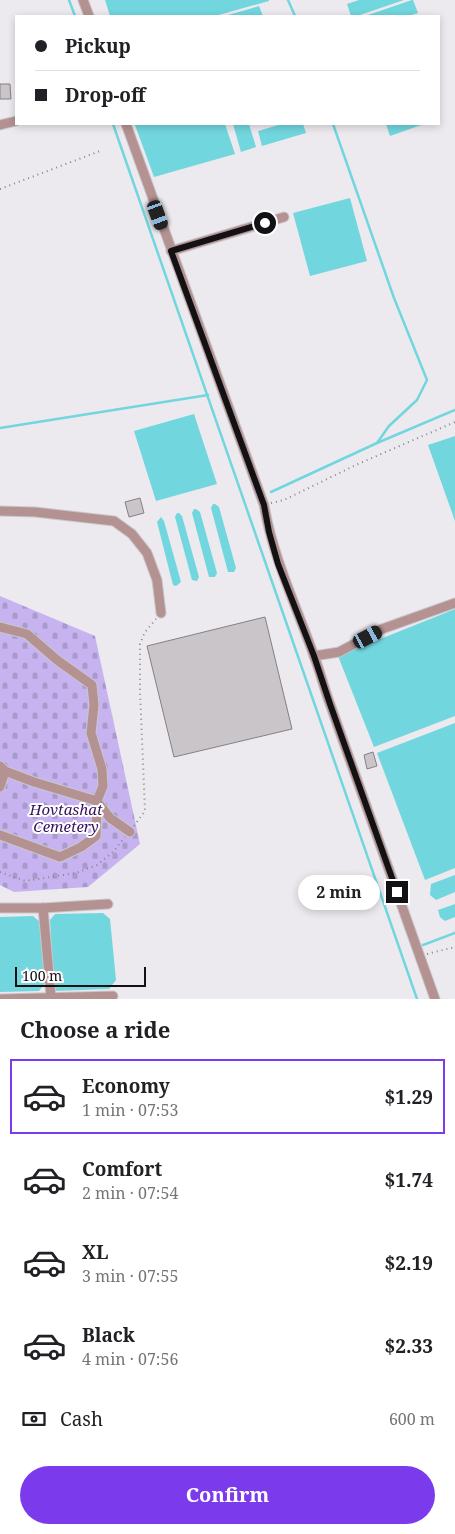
<!DOCTYPE html>
<meta charset="utf-8">
<style>
body{margin:0;font-family:"Noto Serif",serif;background:#f6f6f6;color:#202124;height:100vh;display:flex;flex-direction:column;font-size:19px;white-space:nowrap}
*{box-sizing:border-box;margin:0}
p{font-size:16px;color:#757577}
.icon{flex:none;width:28px;height:28px;fill:none;stroke:currentColor;stroke-width:2;stroke-linecap:round;stroke-linejoin:round}
.map{position:relative;height:999px;overflow:hidden}
.details{display:flex;flex-direction:column;background:#fff;flex:1}
.details>*{flex:none}
.hud{position:absolute;left:15px;top:15px;width:425px;height:110px;border-radius:0px;box-shadow:0 2px 8px #0003;display:grid;align-content:center;height:110px;padding:0 20px;background:#fff}
.scale{position:absolute;left:15px;bottom:12px;width:131px;box-sizing:border-box;padding-left:5px;border:2px solid #121113;border-top:0;font-size:14px;line-height:18px;white-space:nowrap;color:#121113;-webkit-text-stroke:4px #fff;paint-order:stroke}
.end{position:absolute;width:22px;height:22px;margin:-11px;border:6px solid #121113;background:#fff;box-shadow:0 0 0 2px #fff}
.from{border-radius:50%}
.bubble{position:absolute;height:35px;border-radius:18px;background:#fff;box-shadow:0 2px 8px #0003;font-size:16px;font-weight:700;line-height:35px;text-align:center}
.car{position:absolute;width:15px;height:30px;margin:-15px -8px;border-radius:6px;box-shadow:0 0 4px 1px #0007;background:linear-gradient(#222 24%,#8ab4d8 0 40%,#222 0 76%,#8ab4d8 0 86%,#222 0)}
.hud b{display:flex;align-items:center;gap:18px;height:48px;font-size:19px}
.hud b+b{border-top:1px solid #e0e0e0}
.hud i{width:12px;height:12px;background:#202124}
ul{padding:0;list-style:none}
li{display:flex;align-items:center;gap:15px;height:75px;margin:0 10px 8px;padding:0 10px;border:2px solid transparent;border-radius:0px}
li div{flex:1}
li b{display:block;font-size:19px}
li em{font-style:normal;font-weight:700}
li.current{border-color:#7c3aed}
li>.icon{width:45px;height:45px;stroke-width:1.5}
h2{padding:0 20px;font-size:22px;line-height:60px}
.pay{display:flex;align-items:center;gap:12px;height:55px;padding:0 20px;font-size:19px}
.pay p{margin-inline-start:auto}
.action{display:flex;gap:10px;margin-top:auto;padding:10px 20px}
.action a{flex:1;height:58px;border-radius:30px;background:#7c3aed;color:#fff;font-size:20px;font-weight:700;line-height:58px;text-align:center}
.map>svg:first-child{display:block}
.cemetery{fill:url(#cemetery-stones)}
.water{fill:#71d6de}
.lines{fill:none;stroke-linecap:round;stroke-linejoin:round}
.stream{stroke:#71d6de;stroke-width:2.5}
.building{fill:#cac5c9;stroke:#848084}
.minor-casing{stroke:#c9c7cc;stroke-width:11}
.path{stroke:#88868a;stroke-width:2;stroke-dasharray:1 4;stroke-linecap:butt}
.minor{stroke:#b59292;stroke-width:9}
.route{stroke:#121113;stroke-width:6}
.labels{text-anchor:middle;dominant-baseline:central;stroke-width:4;stroke-linejoin:round;paint-order:stroke}
.park-label{font-size:15px;font-style:italic;fill:#35125e;stroke:#fff}
</style>
<div class="map">
<svg width="455" height="999" viewBox="0 0 455 999">
<defs>
<pattern id="cemetery-stones" width="16" height="16" patternUnits="userSpaceOnUse" patternTransform="scale(1.25)"><rect width="16" height="16" fill="#c7b3f0"/><path d="M2 7V4a2 2 0 0 1 4 0v3zM10 15v-3a2 2 0 0 1 4 0v3z" fill="#aa99cd"/></pattern>
</defs>
<rect width="100%" height="100%" fill="#eceaef"/>
<polygon class="cemetery" points="0,596 95,636 140,844 88,887 14,892 0,885"/>
<g class="water">
<polygon points="105,0 269,0 269,1 215,16 110,16"/>
<polygon points="359,0 404,0 357,16 351,16 347,4"/>
<polygon points="412,0 413,0 418,13 409,16 365,16"/>
<polygon points="259,6 263,16 225,16"/>
<polygon points="139,124 225,124 235,154 154,177 135,125"/>
<polygon points="233,124 249,124 256,147 241,152"/>
<polygon points="282,124 303,124 306,133 262,146 258,131"/>
<polygon points="386,124 424,124 390,136"/>
<polygon points="350,198 367,261 310,276 293,213"/>
<polygon points="194,414 217,484 156,501 134,431"/>
<polygon points="455,436 455,521 428,445"/>
<polygon points="213,504 215,504 219,507 236,568 234,572 228,572 211,508"/>
<polygon points="194,509 196,509 200,512 217,573 215,577 209,577 192,513"/>
<polygon points="177,513 179,513 182,516 199,577 197,581 192,580 175,517"/>
<polygon points="161,517 164,521 181,582 176,586 173,585 157,522"/>
<polygon points="455,609 455,716 374,747 338,656"/>
<polygon points="455,723 455,868 425,880 377,753"/>
<polygon points="455,875 455,892 436,900 430,895 431,884"/>
<polygon points="455,904 455,917 445,921 440,917 438,910"/>
<polygon points="103,913 110,919 116,980 109,989 54,991 50,920 55,914"/>
<polygon points="33,916 40,922 45,983 39,991 0,992 0,917"/>
</g>
<g class="lines">
<g class="stream">
<polyline points="69,0 75,16"/>
<polyline points="288,0 295,16"/>
<polyline points="113,124 417,999"/>
<polyline points="333,124 394,298 427,380 417,400 389,426 377,443"/>
<polyline points="0,428 208,395"/>
<polyline points="271,492 377,443 455,410"/>
<polyline points="423,945 455,933"/>
</g>
</g>
<g class="building">
<polygon points="0,84 10,84 11,99 0,99"/>
<polygon points="140,498 144,513 129,517 125,502"/>
<polygon points="265,617 292,729 174,757 147,646"/>
<polygon points="373,752 377,766 367,769 364,755"/>
</g>
<g class="lines">
<defs>
<g id="minor">
<polyline points="83,0 89,16"/>
<path d="M126,124l138,381c9,53 32,100 50,151 6,15 10,32 16,48l105,295"/>
<polyline points="0,125 16,121"/>
<polyline points="171,251 284,217"/>
<polyline points="0,511 35,512 114,521 132,534 147,553 157,580 161,613"/>
<polyline points="0,627 27,634 57,660 92,685 94,705 91,733 102,769 103,786 97,801 96,836 81,847 60,857 0,835"/>
<polyline points="314,656 339,652 382,629 455,603"/>
<polyline points="0,766 5,771 34,782 97,801 110,818 130,832"/>
<polyline points="0,787 5,771"/>
<polyline points="0,908 43,908 108,904"/>
<polyline points="43,908 51,997"/>
<polyline points="0,999 113,996"/>
</g>
</defs>
<use href="#minor" class="minor-casing"/>
<g class="path">
<polyline points="0,189 100,151"/>
<polyline points="271,503 284,500 358,464 455,422"/>
<polyline points="134,826 145,811 140,691 140,644 145,632 156,619"/>
<polyline points="0,872 25,881 76,873 97,865 113,852 125,837"/>
<polyline points="427,954 455,947"/>
</g>
<use href="#minor" class="minor"/>
</g>
<g class="lines">
<polyline class="route" points="265,223 171,251 264,505 269,532 278,564 314,656 330,704 397,892"/>
</g>
<g class="labels">
<g class="park-label">
<text x="66" y="809">Hovtashat<tspan x="66" dy="17">Cemetery</tspan></text>
</g>
</g>
</svg>
<div class="scale">100 m</div>
<i class="end from" style="left:265px;top:223px"></i>
<i class="end" style="left:397px;top:892px"></i>
<div class="bubble" style="left:298px;top:875px;width:82px">2 min</div>
<i class="car" style="left:158px;top:215px;rotate:160deg"></i>
<i class="car" style="left:368px;top:637px;rotate:62deg"></i>
<div class="hud">
<b><i class="from"></i>Pickup</b>
<b><i></i>Drop-off</b>
</div>
</div>
<section class="details">
<h2>Choose a ride</h2>
<ul>
<li class="current"><svg class="icon" aria-label="car" viewBox="0 0 24 24"><path d="M5 17H2v-5l4-1 3-4h7l3 4 3 1v5h-3M9 17h6M6 11h13"/><circle cx="7" cy="17" r="2"/><circle cx="17" cy="17" r="2"/></svg><div><b>Economy</b><p>1 min · 07:53</p></div><em>$1.29</em></li>
<li><svg class="icon" aria-label="car" viewBox="0 0 24 24"><path d="M5 17H2v-5l4-1 3-4h7l3 4 3 1v5h-3M9 17h6M6 11h13"/><circle cx="7" cy="17" r="2"/><circle cx="17" cy="17" r="2"/></svg><div><b>Comfort</b><p>2 min · 07:54</p></div><em>$1.74</em></li>
<li><svg class="icon" aria-label="car" viewBox="0 0 24 24"><path d="M5 17H2v-5l4-1 3-4h7l3 4 3 1v5h-3M9 17h6M6 11h13"/><circle cx="7" cy="17" r="2"/><circle cx="17" cy="17" r="2"/></svg><div><b>XL</b><p>3 min · 07:55</p></div><em>$2.19</em></li>
<li><svg class="icon" aria-label="car" viewBox="0 0 24 24"><path d="M5 17H2v-5l4-1 3-4h7l3 4 3 1v5h-3M9 17h6M6 11h13"/><circle cx="7" cy="17" r="2"/><circle cx="17" cy="17" r="2"/></svg><div><b>Black</b><p>4 min · 07:56</p></div><em>$2.33</em></li>
</ul>
<div class="pay"><svg class="icon" aria-label="cash" viewBox="0 0 24 24"><path d="M3 7h18v10H3z"/><circle cx="12" cy="12" r="2"/></svg>Cash<p>600 m</p></div>
<div class="action"><a>Confirm</a></div>
</section>
